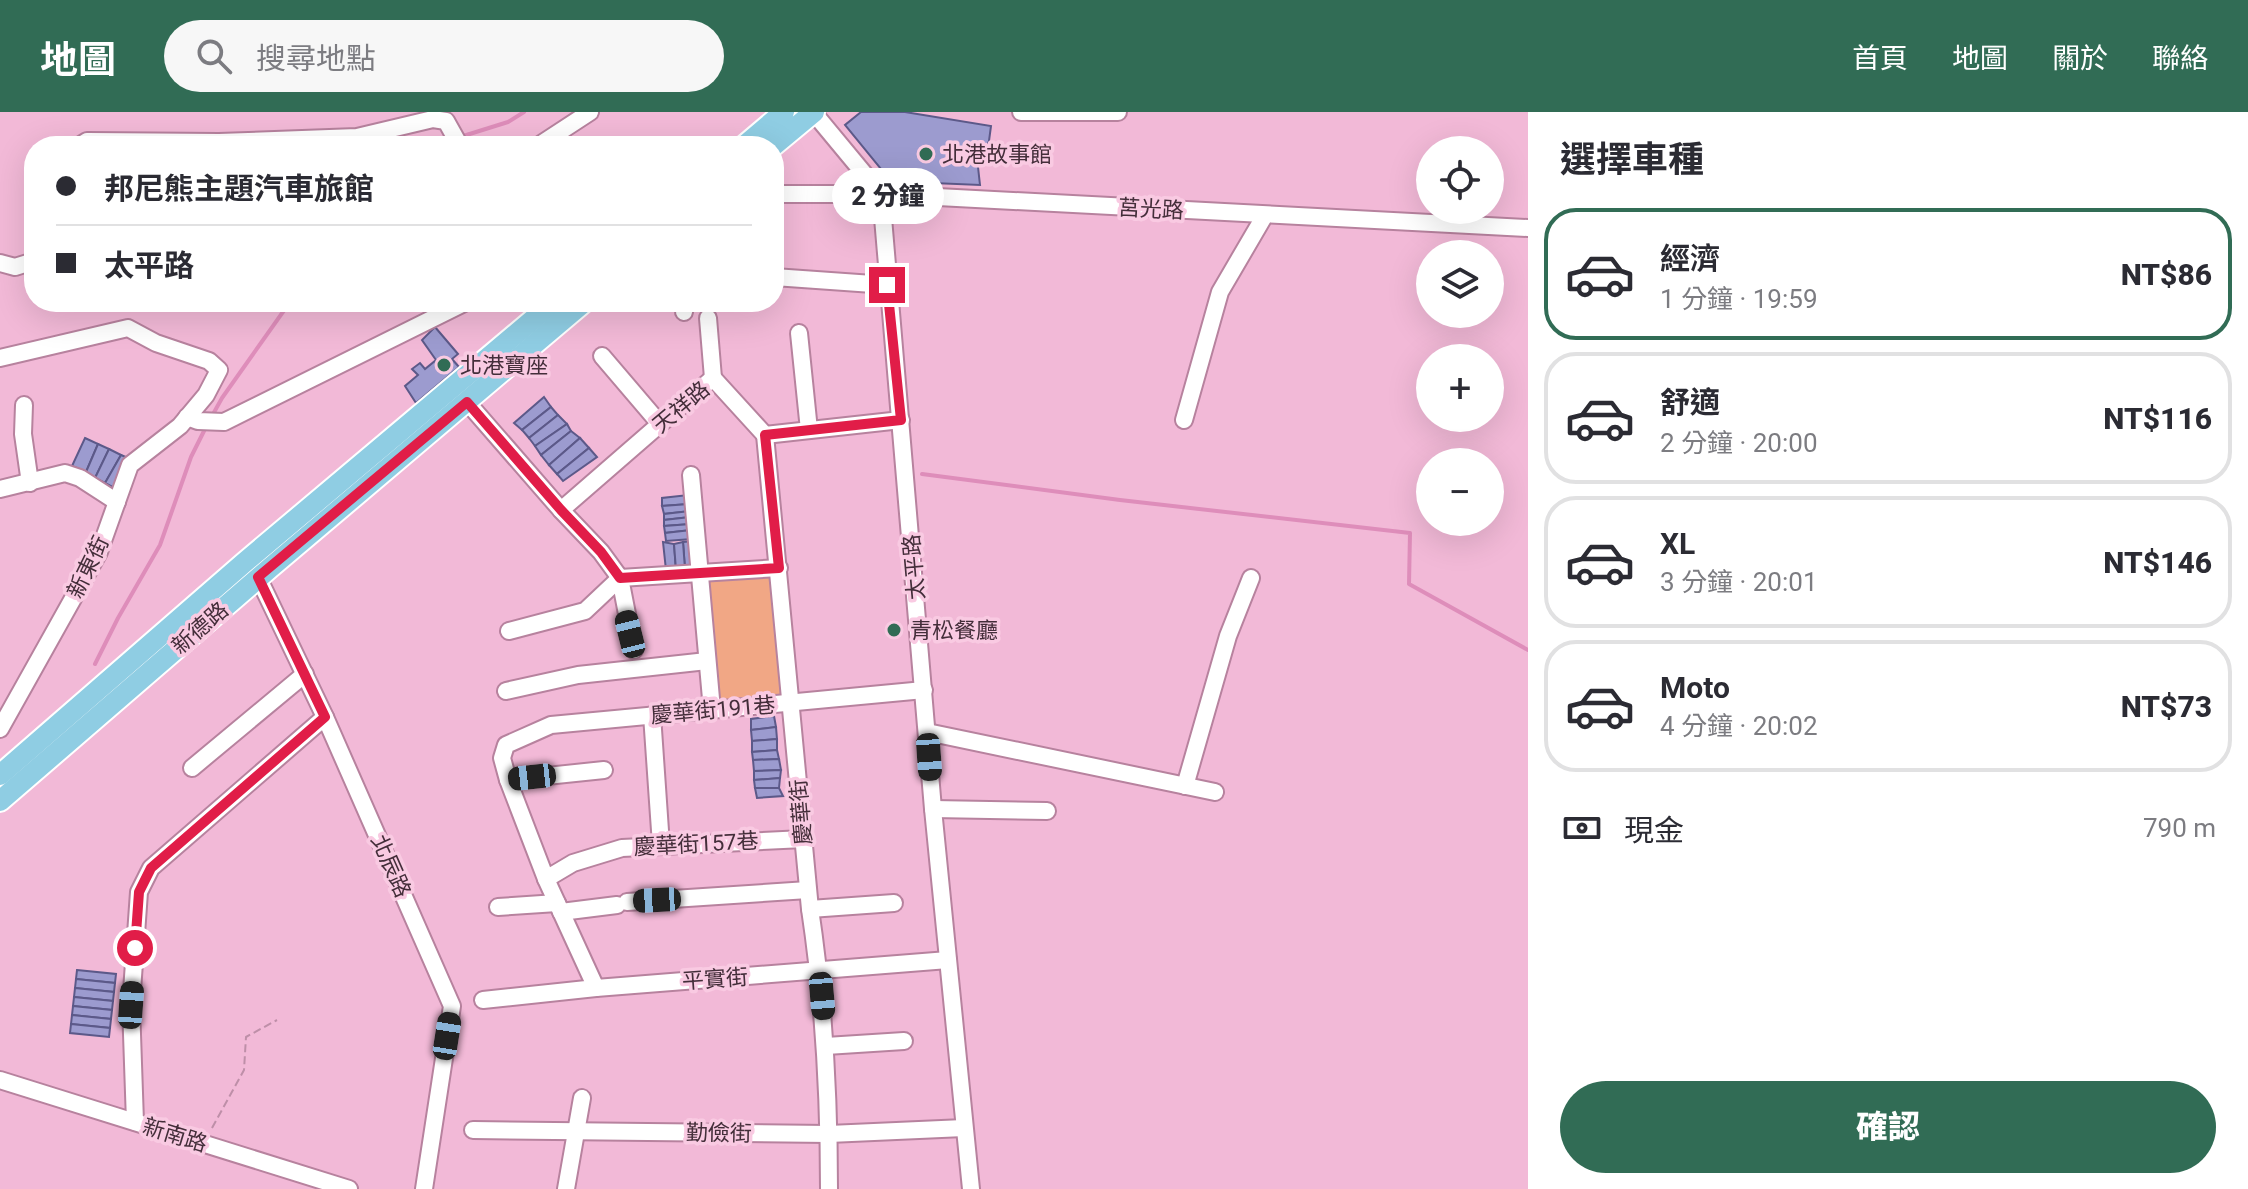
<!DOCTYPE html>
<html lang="zh-TW">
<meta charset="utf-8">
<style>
body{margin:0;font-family:Roboto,"Noto Sans TC",sans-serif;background:#f7f7f7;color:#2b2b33;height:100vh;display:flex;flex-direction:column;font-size:30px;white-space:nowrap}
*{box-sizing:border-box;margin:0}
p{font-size:26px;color:#7c7c81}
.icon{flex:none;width:44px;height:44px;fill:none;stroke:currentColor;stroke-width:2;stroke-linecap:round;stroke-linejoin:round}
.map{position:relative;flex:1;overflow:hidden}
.details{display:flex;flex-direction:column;background:#fff;width:720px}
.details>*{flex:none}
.guide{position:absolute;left:24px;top:24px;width:760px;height:176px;border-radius:32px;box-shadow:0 8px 32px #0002;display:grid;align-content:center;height:176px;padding:0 32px;background:#fff}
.buttons{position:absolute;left:1416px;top:24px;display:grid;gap:16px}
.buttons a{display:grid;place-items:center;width:88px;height:88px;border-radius:50%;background:#fff;box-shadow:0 8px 32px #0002;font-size:40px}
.end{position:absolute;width:36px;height:36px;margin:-18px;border:10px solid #e11d48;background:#fff;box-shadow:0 0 0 4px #fff}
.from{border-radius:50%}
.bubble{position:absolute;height:56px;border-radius:28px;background:#fff;box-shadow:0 8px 32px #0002;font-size:26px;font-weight:800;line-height:56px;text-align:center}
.car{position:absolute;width:24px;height:48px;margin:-24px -12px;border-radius:10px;box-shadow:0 0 6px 2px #0007;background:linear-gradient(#222 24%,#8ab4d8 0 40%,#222 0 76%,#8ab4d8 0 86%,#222 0)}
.guide b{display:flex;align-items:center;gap:28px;height:76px;font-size:30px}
.guide b+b{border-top:2px solid #e1e1e2}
.guide i{width:20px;height:20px;background:#2b2b33}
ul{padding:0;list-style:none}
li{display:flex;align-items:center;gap:24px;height:132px;margin:0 16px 12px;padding:0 16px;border:4px solid #e1e1e2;border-radius:32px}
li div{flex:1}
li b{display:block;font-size:30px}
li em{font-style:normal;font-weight:800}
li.active{border-color:#316c55}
li>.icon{width:72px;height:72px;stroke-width:1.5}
h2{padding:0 32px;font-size:36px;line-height:96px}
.pay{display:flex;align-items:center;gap:20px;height:88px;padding:0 32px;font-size:30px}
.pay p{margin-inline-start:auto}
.primary-button{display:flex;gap:16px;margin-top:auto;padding:16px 32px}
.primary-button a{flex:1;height:92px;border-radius:48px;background:#316c55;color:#fff;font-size:32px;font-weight:800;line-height:92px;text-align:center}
header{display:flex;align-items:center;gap:48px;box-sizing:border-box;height:112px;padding:0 40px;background:#316c55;color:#fff}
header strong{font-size:38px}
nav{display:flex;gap:44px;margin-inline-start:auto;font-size:28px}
.search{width:560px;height:72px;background:#f7f7f7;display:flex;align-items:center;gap:20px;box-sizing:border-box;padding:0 28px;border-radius:44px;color:#7c7c81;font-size:30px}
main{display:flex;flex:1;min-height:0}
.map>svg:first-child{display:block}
.green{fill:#f1a785}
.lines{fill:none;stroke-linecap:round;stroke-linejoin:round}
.stream{stroke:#de8dba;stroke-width:4}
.building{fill:#9c9bcf;stroke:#5c5989;stroke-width:2}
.minor-casing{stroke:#b7829e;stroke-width:20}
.major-casing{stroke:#fff;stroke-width:24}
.path{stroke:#be8fa8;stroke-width:2;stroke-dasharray:8 4;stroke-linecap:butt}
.minor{stroke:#fff;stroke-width:16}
.major{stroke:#8fcde3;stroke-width:20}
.route{stroke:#e11d48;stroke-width:10}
.poi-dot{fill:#316c55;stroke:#f9cae2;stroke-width:3}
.labels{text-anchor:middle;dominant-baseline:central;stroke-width:7;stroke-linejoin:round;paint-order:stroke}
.poi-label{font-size:22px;fill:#442e3a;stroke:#f9cae2;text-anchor:start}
.street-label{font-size:22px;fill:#442e3a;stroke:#f9cae2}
</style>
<header>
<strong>地圖</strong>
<div class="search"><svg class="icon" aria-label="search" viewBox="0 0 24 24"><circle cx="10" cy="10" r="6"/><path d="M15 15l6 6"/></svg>搜尋地點</div>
<nav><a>首頁</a><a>地圖</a><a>關於</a><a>聯絡</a></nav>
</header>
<main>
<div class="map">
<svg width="1528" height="1077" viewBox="0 0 1528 1077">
<rect width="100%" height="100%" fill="#f2b9d7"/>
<polygon class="green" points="779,456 792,591 712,598 698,463"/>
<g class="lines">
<g class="stream">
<polyline points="460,25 508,10 524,0"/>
<polyline points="434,34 452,28"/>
<polyline points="212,304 222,286 290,190"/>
<polyline points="922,362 1120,388 1410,421 1409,472 1528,538"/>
<polyline points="95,552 118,506 160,433 191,345 206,315"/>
</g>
</g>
<g class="building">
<polygon points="861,0 905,0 991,14 989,29 978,55 980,73 909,70 885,62 845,13"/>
<polygon points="435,215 458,242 452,247 459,255 416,291 405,274 418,263 412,257 420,251 425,257 436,248 422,228"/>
<polygon points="544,285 551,295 522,318 514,311"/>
<polygon points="551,295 558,303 529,326 522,318"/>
<polygon points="558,303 567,312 535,334 529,326"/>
<polygon points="567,312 571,319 541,343 535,334"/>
<polygon points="571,319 580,326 549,353 541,343"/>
<polygon points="85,326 98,332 86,360 72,354"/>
<polygon points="580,326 589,336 557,362 549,353"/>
<polygon points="98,332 109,337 95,366 86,360"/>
<polygon points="589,336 597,345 563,369 557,362"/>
<polygon points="109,337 121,343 105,371 95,366"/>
<polygon points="121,343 133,348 118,378 105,371"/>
<polygon points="688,383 689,392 662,394 662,386"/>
<polygon points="689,392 690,399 664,402 662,394"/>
<polygon points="690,399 690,405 664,408 664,402"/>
<polygon points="690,405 691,412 664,414 664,408"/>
<polygon points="691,412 691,418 665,421 664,414"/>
<polygon points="691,418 692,427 666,429 665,421"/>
<polygon points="693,429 696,456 685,457 683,430"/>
<polygon points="663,430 674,432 676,458 666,458"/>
<polygon points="683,430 685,457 676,458 674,432"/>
<polygon points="774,604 776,615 751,618 751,607"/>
<polygon points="776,615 777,627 752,629 751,618"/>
<polygon points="777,627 777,638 752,640 752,629"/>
<polygon points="777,638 779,647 753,648 752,640"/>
<polygon points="779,647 781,658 754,659 753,648"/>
<polygon points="781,658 780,666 754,668 754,659"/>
<polygon points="780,666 779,676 755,676 754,668"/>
<polygon points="755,676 779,676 783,684 757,686"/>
<polygon points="77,858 116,862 115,871 76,867"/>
<polygon points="76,867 115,871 114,880 75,876"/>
<polygon points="75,876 114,880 113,889 74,885"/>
<polygon points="74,885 113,889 112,898 73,894"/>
<polygon points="73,894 112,898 111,907 72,903"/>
<polygon points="72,903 111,907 110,916 71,912"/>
<polygon points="71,912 110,916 109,925 70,921"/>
</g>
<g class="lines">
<defs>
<g id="minor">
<polyline points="813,0 881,82 933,697 971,1077"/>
<polyline points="1021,0 1118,0"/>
<polyline points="79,34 87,29 219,30 357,25 433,7 446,9 460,34"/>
<polyline points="538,34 590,0"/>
<polyline points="774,82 881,82 1528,116"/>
<polyline points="0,151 15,155 34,149"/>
<polyline points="774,165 887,173"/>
<polyline points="684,200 685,190"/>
<polyline points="708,206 713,266"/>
<polyline points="799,221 809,318"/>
<polyline points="602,244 660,312"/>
<polyline points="0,246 128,216 156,231 209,249 219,258 206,283 180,314 130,353 99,440 0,617"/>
<polyline points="467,290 561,398 601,440 620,466 634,538"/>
<polyline points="24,293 23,322 30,371"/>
<polyline points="187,305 198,309 224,310 466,190"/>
<polyline points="1184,308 1220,180 1265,103"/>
<path d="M765,323l45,474c14,93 19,186 19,280"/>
<polyline points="765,323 901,308"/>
<polyline points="691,363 712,598"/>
<polyline points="0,377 65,361 80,366 117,390"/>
<polyline points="561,398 713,266 765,323"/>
<polyline points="251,457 258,465 325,605 452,894 424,1077"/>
<polyline points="620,466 779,456"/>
<polyline points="509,519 585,499 620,466"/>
<polyline points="506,579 578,563 707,549"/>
<polyline points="652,603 661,733"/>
<polyline points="927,620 1215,680"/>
<polyline points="192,656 305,562"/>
<polyline points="508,668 604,658"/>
<polyline points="1185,674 1228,524 1251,466"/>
<polyline points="933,697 1047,699"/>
<polyline points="546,767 573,751 622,736 804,727"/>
<polyline points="627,790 808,778"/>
<polyline points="498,795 557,791"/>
<polyline points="810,797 894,791"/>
<polyline points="561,800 617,793"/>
<polyline points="596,876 546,767 508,668 502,646 506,633 551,613 924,578"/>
<polyline points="483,888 596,876 948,848"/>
<polyline points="826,934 904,929"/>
<polyline points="0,968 349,1077"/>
<polyline points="135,1010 131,893 139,780 151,756 325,605"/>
<polyline points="473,1018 829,1022 964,1016"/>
<polyline points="566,1077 582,986"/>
</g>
<g id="major">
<polyline points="744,34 784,0"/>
<polyline points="773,34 814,0"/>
<polyline points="0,663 245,450 554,190"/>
<polyline points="0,689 271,455 584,190"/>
</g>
</defs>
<use href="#minor" class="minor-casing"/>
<use href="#major" class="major-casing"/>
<polyline class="path" points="212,1016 244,958 246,925 277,908"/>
<use href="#minor" class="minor"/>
<use href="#major" class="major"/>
</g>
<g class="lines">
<polyline class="route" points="135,836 139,780 151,756 325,605 258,465 467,290 561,398 601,440 620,466 779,456 765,323 901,308 887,173"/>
</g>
<g class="poi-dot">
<circle cx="926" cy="42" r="8"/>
<circle cx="444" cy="253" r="8"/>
<circle cx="894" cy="518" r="8"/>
</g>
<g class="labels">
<g class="poi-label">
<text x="942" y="42">北港故事館</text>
<text x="460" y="253">北港寶座</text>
<text x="910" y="518">青松餐廳</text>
</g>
<g class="street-label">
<text transform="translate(1151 97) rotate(3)">莒光路</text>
<text transform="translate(681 295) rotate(-40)">天祥路</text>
<text transform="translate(88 455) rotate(-64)">新東街</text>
<text transform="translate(914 455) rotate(-95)">太平路</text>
<text transform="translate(200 516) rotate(-41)">新德路</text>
<text transform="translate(713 598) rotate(-5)">慶華街191巷</text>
<text transform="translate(801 700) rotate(-95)">慶華街</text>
<text transform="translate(696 732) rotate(-3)">慶華街157巷</text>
<text transform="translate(391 754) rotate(66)">北辰路</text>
<text transform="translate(715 867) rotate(-4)">平實街</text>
<text transform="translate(719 1021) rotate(1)">勤儉街</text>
<text transform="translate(175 1023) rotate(17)">新南路</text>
</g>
</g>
</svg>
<div class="buttons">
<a><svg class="icon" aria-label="locate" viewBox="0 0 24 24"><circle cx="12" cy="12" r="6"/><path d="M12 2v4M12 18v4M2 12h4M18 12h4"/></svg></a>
<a><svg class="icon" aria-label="layers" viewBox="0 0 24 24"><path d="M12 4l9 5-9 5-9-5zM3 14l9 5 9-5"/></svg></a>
<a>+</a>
<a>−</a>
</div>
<i class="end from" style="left:135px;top:836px"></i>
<i class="end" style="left:887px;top:173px"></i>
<div class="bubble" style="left:832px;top:56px;width:112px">2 分鐘</div>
<i class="car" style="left:630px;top:522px;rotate:346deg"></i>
<i class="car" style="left:929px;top:645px;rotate:176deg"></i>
<i class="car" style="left:532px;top:665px;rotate:264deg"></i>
<i class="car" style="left:657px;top:788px;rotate:267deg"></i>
<i class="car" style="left:822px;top:884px;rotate:175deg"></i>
<i class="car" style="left:131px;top:893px;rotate:4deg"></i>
<i class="car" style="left:447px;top:924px;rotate:9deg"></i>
<div class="guide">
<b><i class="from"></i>邦尼熊主題汽車旅館</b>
<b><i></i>太平路</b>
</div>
</div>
<section class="details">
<h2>選擇車種</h2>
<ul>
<li class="active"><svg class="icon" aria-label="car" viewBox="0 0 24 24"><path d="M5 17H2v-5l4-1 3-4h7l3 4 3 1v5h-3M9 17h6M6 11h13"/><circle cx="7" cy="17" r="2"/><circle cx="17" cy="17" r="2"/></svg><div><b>經濟</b><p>1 分鐘 · 19:59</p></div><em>NT$86</em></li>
<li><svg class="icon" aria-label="car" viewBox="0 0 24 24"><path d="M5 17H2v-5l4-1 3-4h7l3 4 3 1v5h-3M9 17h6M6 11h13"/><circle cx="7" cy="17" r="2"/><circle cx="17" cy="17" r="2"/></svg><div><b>舒適</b><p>2 分鐘 · 20:00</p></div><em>NT$116</em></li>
<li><svg class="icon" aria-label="car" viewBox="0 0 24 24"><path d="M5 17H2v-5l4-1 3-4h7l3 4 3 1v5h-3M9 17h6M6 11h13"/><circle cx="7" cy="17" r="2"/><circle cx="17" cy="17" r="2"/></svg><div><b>XL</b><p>3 分鐘 · 20:01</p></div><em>NT$146</em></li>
<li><svg class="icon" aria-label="car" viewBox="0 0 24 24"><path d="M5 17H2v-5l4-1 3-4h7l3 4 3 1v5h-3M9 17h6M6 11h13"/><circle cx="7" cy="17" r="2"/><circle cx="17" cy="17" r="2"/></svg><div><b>Moto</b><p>4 分鐘 · 20:02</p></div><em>NT$73</em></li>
</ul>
<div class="pay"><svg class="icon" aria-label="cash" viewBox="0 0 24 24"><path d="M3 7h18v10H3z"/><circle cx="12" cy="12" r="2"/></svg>現金<p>790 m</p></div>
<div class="primary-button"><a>確認</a></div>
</section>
</main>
